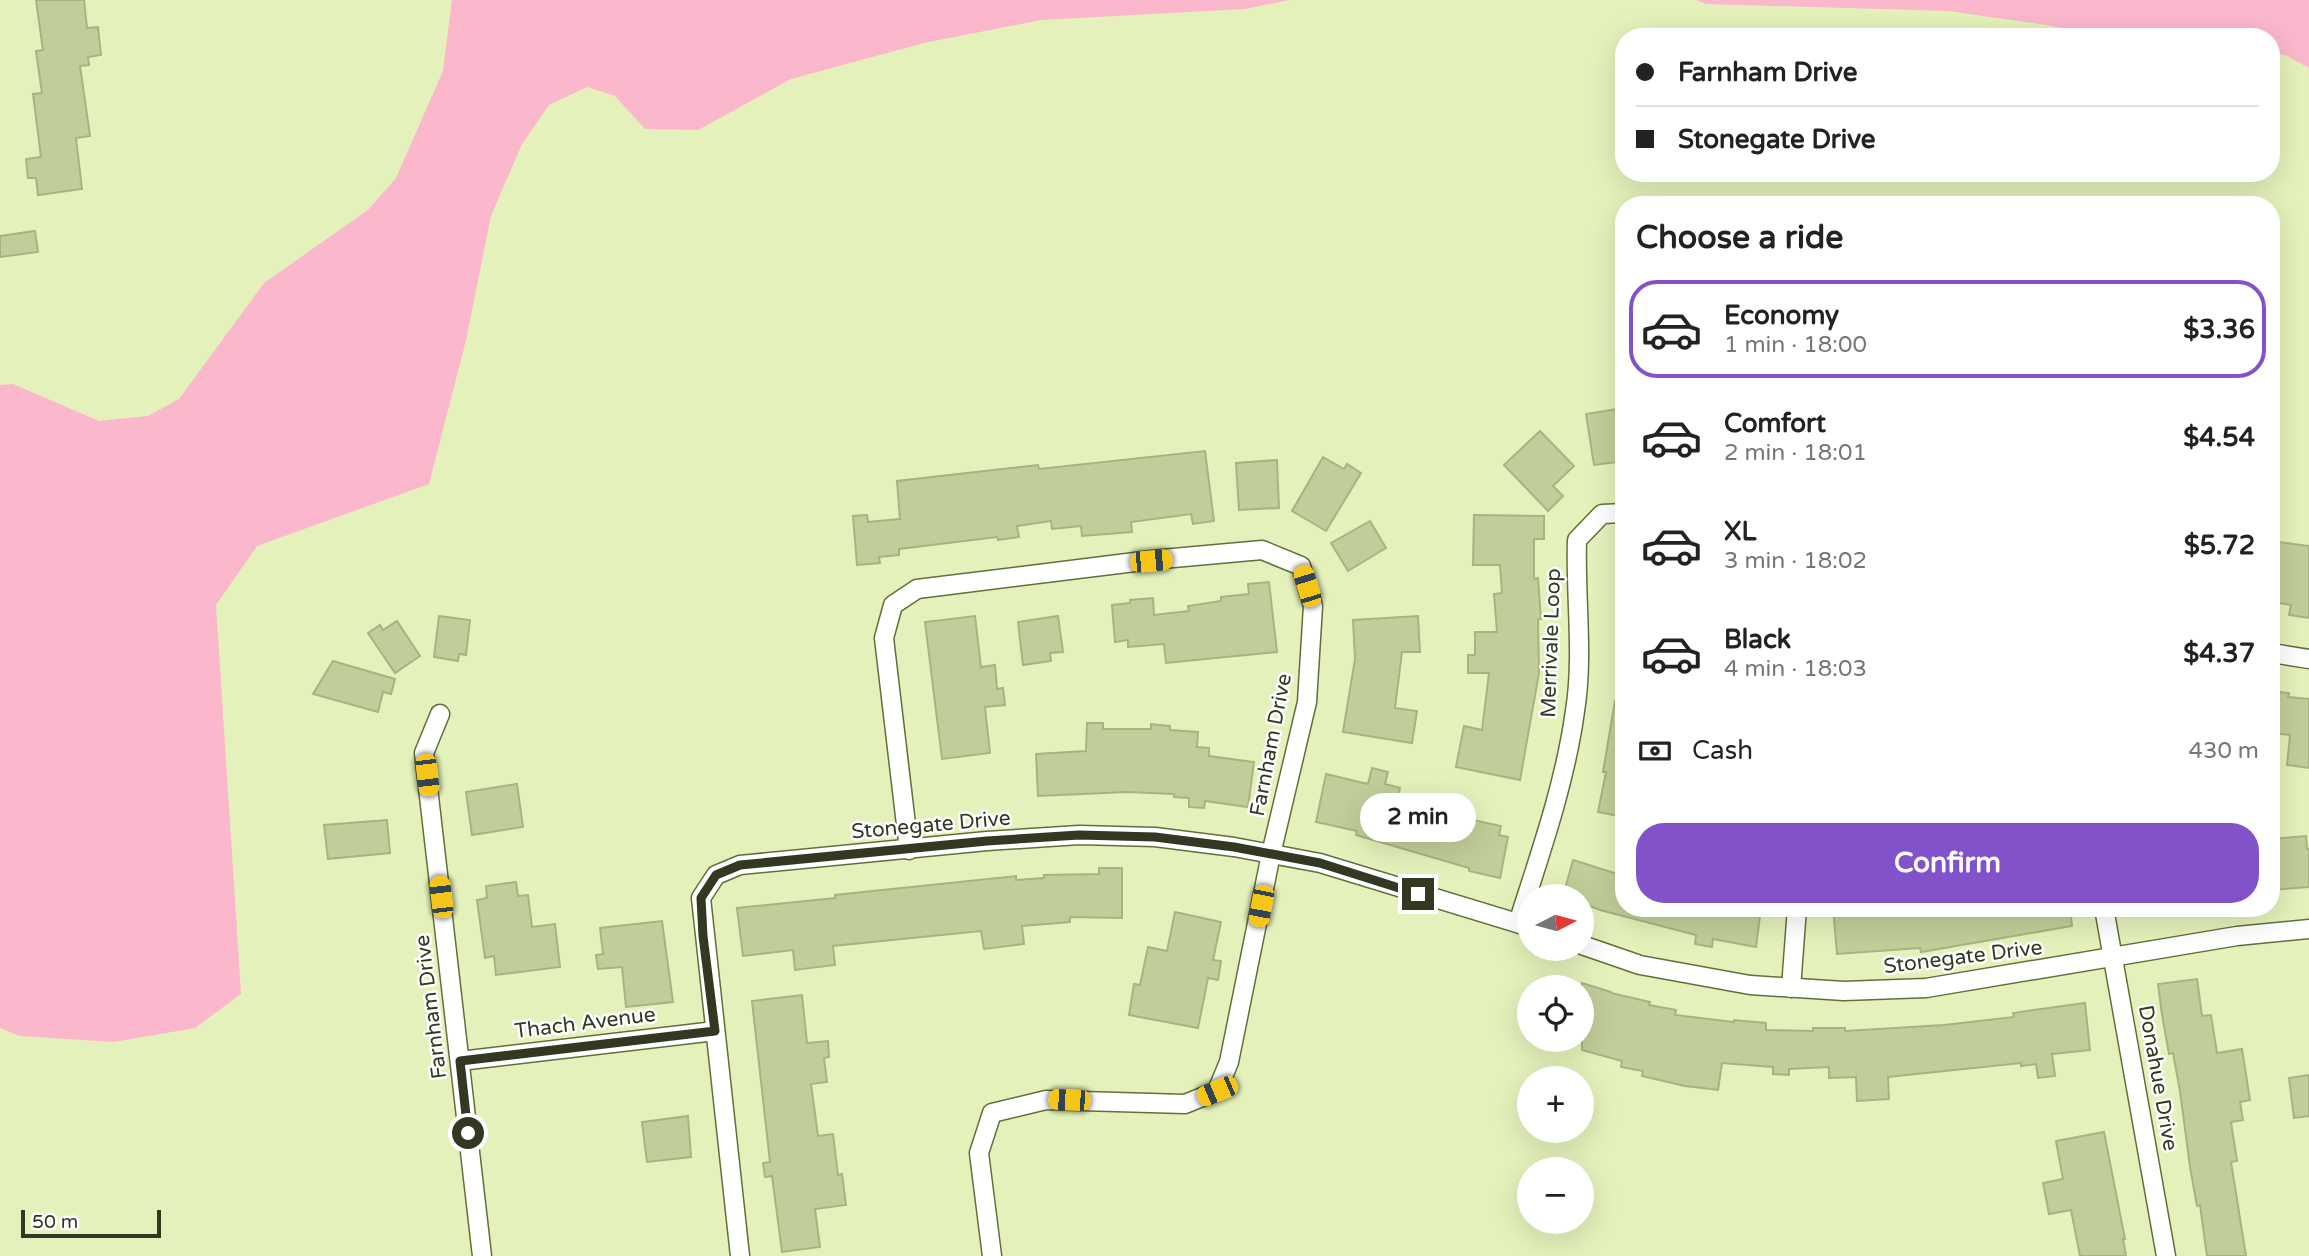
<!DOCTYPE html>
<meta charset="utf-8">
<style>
body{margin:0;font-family:"Varela Round",sans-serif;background:#f6f6f6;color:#222;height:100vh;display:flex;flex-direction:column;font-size:26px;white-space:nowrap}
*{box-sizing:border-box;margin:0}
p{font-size:23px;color:#767676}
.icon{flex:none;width:38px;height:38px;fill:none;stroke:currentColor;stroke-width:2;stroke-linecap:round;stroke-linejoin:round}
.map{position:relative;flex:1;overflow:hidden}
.drawer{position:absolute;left:1615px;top:196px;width:665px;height:721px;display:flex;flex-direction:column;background:#fff;border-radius:28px;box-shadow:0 7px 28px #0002}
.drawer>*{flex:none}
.banner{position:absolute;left:1615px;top:28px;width:665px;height:154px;border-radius:28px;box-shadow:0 7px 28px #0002;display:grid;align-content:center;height:154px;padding:0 21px;background:#fff}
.needle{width:46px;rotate:84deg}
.fabs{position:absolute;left:1517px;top:884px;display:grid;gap:14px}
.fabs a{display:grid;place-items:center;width:77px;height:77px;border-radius:50%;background:#fff;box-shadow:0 7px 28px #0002;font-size:35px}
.scale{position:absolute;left:21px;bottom:18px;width:140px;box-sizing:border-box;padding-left:7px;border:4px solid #333822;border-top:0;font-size:19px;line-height:24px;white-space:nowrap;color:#333822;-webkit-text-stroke:5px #fff;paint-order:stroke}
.end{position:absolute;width:32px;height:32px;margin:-16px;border:9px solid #333822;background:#fff;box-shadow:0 0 0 4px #fff}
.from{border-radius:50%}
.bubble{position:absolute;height:49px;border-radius:24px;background:#fff;box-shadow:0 7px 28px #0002;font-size:23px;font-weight:800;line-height:49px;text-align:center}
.car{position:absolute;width:21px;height:42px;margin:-21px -10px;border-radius:9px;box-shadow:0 0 5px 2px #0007;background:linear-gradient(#f5c518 24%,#345 0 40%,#f5c518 0 76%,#345 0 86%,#f5c518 0)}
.banner b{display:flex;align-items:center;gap:24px;height:66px;font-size:26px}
.banner b+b{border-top:2px solid #e0e0e0}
.banner i{width:18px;height:18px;background:#222}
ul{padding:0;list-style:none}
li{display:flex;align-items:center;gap:21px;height:98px;margin:0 14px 10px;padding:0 7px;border:4px solid transparent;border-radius:28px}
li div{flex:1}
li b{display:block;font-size:26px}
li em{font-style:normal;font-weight:800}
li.on{border-color:#8252cb}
li>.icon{width:63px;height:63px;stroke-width:1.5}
h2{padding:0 21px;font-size:32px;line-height:84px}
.pay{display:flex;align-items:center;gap:18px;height:77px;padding:0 21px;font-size:26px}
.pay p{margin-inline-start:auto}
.cta{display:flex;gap:14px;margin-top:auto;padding:14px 21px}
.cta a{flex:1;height:80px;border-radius:28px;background:#8252cb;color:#fff;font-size:28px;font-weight:800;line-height:80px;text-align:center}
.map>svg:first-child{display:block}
.green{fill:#fbb7cc}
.building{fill:#c2ce99;stroke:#a8b480;stroke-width:2}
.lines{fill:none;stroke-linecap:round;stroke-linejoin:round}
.minor-casing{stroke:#646e3c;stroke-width:21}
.minor{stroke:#fff;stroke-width:18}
.route{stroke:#333822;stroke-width:9}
.labels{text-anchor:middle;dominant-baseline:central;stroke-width:5;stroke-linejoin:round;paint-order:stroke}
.street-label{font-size:21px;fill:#333822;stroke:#fff}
</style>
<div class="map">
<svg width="2309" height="1256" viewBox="0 0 2309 1256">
<rect width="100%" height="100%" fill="#e4f1ba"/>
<g class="green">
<polygon points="452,0 1289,0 1245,9 1041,20 924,43 791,79 698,130 645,129 615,96 587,87 549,105 522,144 491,216 466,340 429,484 257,546 216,605 241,994 195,1028 114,1042 20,1036 0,1028 0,385 13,384 99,421 148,416 179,399 264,283 368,210 396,178 443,71"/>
<polygon points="1696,0 2309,0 2309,68 2285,55 2272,54 2272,37 2108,37 2047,25 1948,11 1706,4"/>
</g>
<g class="building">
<polygon points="36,0 84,0 87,28 98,27 101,55 88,57 89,65 80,66 90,136 76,138 82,189 38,195 36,178 28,178 26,159 41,157 33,94 42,93 36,51 43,50"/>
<polygon points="35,231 38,252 0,257 0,236"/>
<polygon points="1624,408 1624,461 1594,465 1586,414"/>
<polygon points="1540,431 1574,466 1553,486 1563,496 1548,511 1504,465"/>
<polygon points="1205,451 1214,521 1193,524 1191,514 1131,522 1132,532 1082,536 1081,526 1052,529 1051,521 1017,526 1019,537 998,540 997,537 899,549 899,555 879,557 880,563 857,565 853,516 867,515 868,522 900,519 897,481 1038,465 1039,469"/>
<polygon points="1323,457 1344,469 1347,464 1361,473 1326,531 1292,511"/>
<polygon points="1277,460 1279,508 1239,510 1236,463"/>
<polygon points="1474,515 1544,516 1544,539 1534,539 1534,579 1538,578 1541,619 1538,619 1539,673 1520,780 1456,767 1464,726 1482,730 1489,673 1468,673 1468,655 1475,655 1475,632 1497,632 1494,594 1502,593 1500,565 1473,565"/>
<polygon points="1370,521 1386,548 1348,571 1331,543"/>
<polygon points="2272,541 2309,546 2309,618 2289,615 2291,605 2272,602"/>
<polygon points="1269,582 1277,652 1166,663 1164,644 1128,647 1128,640 1115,642 1112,605 1130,603 1130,600 1153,598 1154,615 1189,611 1188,606 1221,601 1221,597 1249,594 1248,584"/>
<polygon points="439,616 470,620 466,655 459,654 458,661 434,657"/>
<polygon points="975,616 981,667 995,665 997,689 1003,688 1005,705 985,707 990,753 942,759 925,622"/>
<polygon points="1058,616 1063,652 1050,653 1051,661 1023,665 1018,622"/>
<polygon points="1418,616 1420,652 1402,652 1395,708 1417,711 1412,743 1343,732 1355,659 1353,620"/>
<polygon points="397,621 420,656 395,673 368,633 380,625 383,630"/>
<polygon points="333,661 395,679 391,694 383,692 378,712 313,694"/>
<polygon points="2272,691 2289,693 2288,697 2309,699 2309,768 2287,765 2290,735 2272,733"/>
<polygon points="1615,701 1624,702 1624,817 1598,812 1606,772 1603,772"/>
<polygon points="1087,723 1103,723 1103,729 1151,729 1151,724 1170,726 1170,730 1198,732 1197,747 1209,748 1209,756 1254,762 1248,807 1205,801 1204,808 1189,807 1189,798 1174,797 1174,794 1127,792 1038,796 1036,754 1086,751"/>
<polygon points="1372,768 1388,772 1385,784 1400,788 1398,796 1460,814 1459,817 1501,826 1499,835 1508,837 1500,878 1469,871 1469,868 1356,835 1357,831 1316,822 1326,774 1368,784"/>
<polygon points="517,784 523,827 472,835 466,792"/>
<polygon points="387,820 390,853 328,859 324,825"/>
<polygon points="2306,836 2307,849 2309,849 2309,887 2272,890 2272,839"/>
<polygon points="1573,860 1624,876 1624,908 1761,908 1756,947 1713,939 1712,947 1695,944 1696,935 1600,910 1582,903 1582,896 1563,896"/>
<polygon points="1099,868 1122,868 1122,918 1070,917 1070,922 1022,926 1024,944 984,949 981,931 833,946 835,965 795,970 793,950 743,956 737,908 835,898 835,895 1016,876 1016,880 1044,878 1044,875 1099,874"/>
<polygon points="516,882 518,896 528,895 532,927 555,924 560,967 496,975 494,956 485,958 477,900 487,898 486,886"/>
<polygon points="1833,908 2070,908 2072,926 1921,952 1920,948 1837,954"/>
<polygon points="1175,912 1221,922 1213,960 1221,961 1218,980 1208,978 1198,1028 1129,1015 1134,984 1140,985 1148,947 1167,951"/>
<polygon points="662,921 673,1002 626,1007 622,967 598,969 596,955 603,954 600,928"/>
<polygon points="2197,979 2202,1016 2211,1015 2217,1053 2242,1049 2250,1100 2240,1102 2243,1120 2231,1122 2237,1161 2231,1162 2246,1256 2207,1256 2200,1205 2197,1206 2190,1167 2180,1091 2173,1053 2169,1054 2162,1015 2158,984"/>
<polygon points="1582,983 1611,992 1611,993 1650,1002 1649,1005 1676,1010 1675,1015 1734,1022 1734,1020 1766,1023 1766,1030 1813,1031 1813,1028 1845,1028 1845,1031 1944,1025 2014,1017 2013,1013 2085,1003 2090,1050 2052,1054 2055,1076 2038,1078 2036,1064 2021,1066 2021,1063 1888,1077 1889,1099 1857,1101 1856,1077 1829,1078 1829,1067 1789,1069 1789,1075 1773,1074 1773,1067 1722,1063 1718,1090 1685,1086 1642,1076 1643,1071 1621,1067 1622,1061 1582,1050"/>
<polygon points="802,995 807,1043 828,1041 829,1057 824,1058 827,1082 811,1084 818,1136 833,1134 838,1175 842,1174 846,1205 815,1209 820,1247 782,1252 772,1176 765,1177 763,1163 770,1162 752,1001"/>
<polygon points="2309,1075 2309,1116 2294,1118 2289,1078"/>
<polygon points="688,1116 691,1157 647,1162 642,1122"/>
<polygon points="2104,1132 2125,1239 2123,1239 2126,1256 2080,1256 2071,1210 2049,1214 2043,1183 2063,1179 2056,1141"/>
</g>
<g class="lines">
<defs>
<g id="minor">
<polyline points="2272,653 2309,659"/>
<polyline points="440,714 424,753 482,1256"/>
<polyline points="909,850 884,638 893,605 917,589 1151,560 1262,550 1301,566 1313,606 1307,702 1271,854 1229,1062 1217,1091 1185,1104 1046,1100 992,1113 979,1153 992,1256"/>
<polyline points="2104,908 2166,1256"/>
<path d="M1518,923c22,-69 47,-139 57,-212 9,-56 0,-114 2,-171l25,-26 22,-1"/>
<polyline points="1582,945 1640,965 1750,985 1844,991 1926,988 2237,936 2309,929"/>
<polyline points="1791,988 1797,908"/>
<polyline points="460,1061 715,1031"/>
<polyline points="740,1256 701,898 716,875 740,865 987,841 1079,835 1155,837 1234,847 1320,863 1530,927"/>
</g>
</defs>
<use href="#minor" class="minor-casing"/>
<use href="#minor" class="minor"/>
</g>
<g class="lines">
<polyline class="route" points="468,1133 460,1061 715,1031 703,936 701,898 716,875 740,865 987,841 1079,835 1155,837 1234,847 1320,863 1418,894"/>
</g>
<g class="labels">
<g class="street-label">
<text transform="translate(1551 643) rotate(-88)">Merrivale Loop</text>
<text transform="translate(1271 745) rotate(-79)">Farnham Drive</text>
<text transform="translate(931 825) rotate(-5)">Stonegate Drive</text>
<text transform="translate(1963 957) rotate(-7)">Stonegate Drive</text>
<text transform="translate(431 1007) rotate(-97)">Farnham Drive</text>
<text transform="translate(585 1023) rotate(-7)">Thach Avenue</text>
<text transform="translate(2158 1078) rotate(80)">Donahue Drive</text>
</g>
</g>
</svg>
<div class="fabs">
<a><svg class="needle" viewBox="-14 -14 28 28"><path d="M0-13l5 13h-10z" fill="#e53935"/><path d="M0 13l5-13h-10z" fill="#767676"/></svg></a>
<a><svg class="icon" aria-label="locate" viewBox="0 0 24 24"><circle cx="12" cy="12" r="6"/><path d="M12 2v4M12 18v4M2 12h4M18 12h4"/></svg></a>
<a>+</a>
<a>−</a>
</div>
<div class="scale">50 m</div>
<i class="end from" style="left:468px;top:1133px"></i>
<i class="end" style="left:1418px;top:894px"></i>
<div class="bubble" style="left:1360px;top:793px;width:116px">2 min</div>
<i class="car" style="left:1151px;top:561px;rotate:85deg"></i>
<i class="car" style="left:1307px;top:586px;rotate:343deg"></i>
<i class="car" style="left:427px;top:775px;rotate:173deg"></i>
<i class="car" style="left:441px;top:897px;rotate:353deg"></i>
<i class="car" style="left:1261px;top:906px;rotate:191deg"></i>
<i class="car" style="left:1217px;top:1091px;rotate:247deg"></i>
<i class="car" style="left:1069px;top:1100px;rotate:272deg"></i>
<div class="banner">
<b><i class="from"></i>Farnham Drive</b>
<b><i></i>Stonegate Drive</b>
</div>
<section class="drawer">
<h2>Choose a ride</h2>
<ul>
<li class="on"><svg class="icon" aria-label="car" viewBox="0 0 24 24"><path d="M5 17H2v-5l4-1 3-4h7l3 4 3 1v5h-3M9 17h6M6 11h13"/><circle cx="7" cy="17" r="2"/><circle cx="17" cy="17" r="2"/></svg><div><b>Economy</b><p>1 min · 18:00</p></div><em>$3.36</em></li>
<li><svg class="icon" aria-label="car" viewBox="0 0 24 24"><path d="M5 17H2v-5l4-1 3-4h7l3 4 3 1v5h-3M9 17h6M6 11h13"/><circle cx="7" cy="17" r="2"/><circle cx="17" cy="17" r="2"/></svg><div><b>Comfort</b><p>2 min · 18:01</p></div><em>$4.54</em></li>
<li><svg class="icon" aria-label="car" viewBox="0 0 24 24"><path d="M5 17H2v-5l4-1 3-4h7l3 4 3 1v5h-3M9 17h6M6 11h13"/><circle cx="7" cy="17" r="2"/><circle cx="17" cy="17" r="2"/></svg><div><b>XL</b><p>3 min · 18:02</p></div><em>$5.72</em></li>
<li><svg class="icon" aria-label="car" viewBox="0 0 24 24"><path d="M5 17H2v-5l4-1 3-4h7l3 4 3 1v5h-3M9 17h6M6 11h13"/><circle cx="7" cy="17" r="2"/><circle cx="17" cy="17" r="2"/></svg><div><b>Black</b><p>4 min · 18:03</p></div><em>$4.37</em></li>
</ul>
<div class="pay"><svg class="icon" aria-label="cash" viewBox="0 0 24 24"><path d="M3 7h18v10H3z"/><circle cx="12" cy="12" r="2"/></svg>Cash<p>430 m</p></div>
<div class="cta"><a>Confirm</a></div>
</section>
</div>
